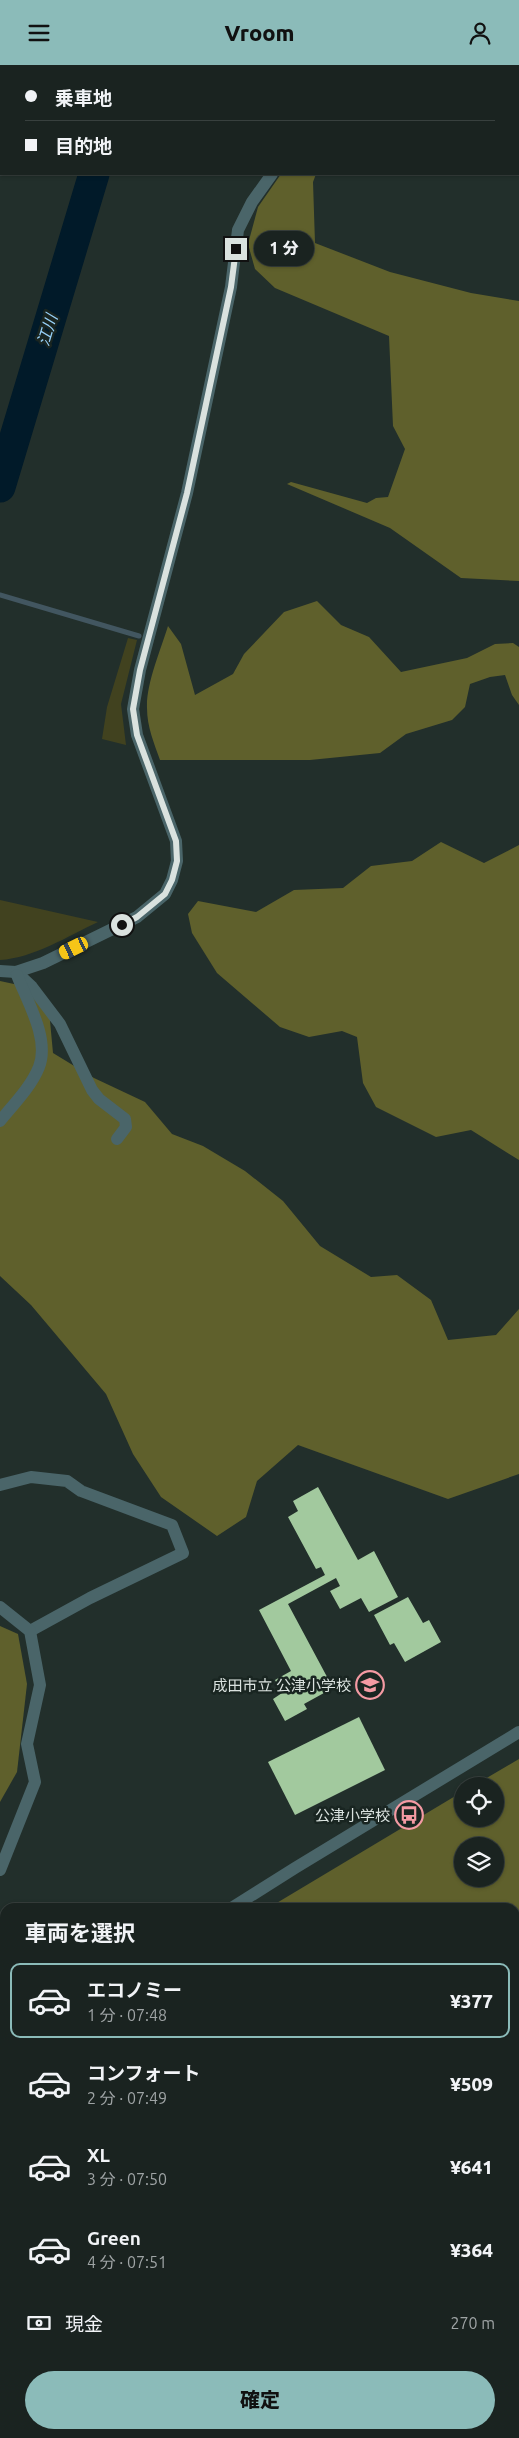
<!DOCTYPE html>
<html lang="ja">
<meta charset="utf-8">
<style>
body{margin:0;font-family:Ubuntu,"Noto Sans JP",sans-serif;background:#272f2d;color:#f1f3f6;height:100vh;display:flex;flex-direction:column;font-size:19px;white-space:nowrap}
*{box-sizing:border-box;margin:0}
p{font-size:16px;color:#9fa4a5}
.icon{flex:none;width:28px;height:28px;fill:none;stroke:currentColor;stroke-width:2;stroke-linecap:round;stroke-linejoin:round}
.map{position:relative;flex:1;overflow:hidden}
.side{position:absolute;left:0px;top:1838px;width:520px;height:536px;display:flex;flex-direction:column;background:#1a2320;border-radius:15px 15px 0 0;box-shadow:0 1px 4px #0004,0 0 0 1px #38403e}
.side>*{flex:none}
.hud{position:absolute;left:0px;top:0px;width:520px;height:110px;box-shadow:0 1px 4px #0004,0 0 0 1px #38403e;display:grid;align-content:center;height:110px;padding:0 25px;background:#1a2320}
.tools{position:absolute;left:454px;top:1712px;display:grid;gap:10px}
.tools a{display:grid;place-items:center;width:50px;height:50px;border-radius:50%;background:#1a2320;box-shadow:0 1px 4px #0004,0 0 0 1px #38403e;font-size:25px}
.end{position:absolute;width:22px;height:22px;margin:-11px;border:6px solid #dae2df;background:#111;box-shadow:0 0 0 2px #111}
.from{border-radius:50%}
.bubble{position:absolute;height:35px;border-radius:18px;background:#1a2320;box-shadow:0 1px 4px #0004,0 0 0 1px #38403e;font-size:16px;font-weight:800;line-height:35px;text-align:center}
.car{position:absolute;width:15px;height:30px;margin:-15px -8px;border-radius:6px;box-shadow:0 0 4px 1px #0007;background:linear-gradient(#f5c518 24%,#345 0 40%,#f5c518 0 76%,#345 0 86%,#f5c518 0)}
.hud b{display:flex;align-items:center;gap:18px;height:48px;font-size:19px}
.hud b+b{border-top:1px solid #38403e}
.hud i{width:12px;height:12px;background:#f1f3f6}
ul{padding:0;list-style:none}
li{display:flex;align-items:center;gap:15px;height:75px;margin:0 10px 8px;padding:0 15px;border:2px solid transparent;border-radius:10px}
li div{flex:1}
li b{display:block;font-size:19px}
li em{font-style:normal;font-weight:800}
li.active{border-color:#8bbbb9}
li>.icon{width:45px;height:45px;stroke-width:1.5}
h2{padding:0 25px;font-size:22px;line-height:60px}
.pay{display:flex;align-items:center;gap:12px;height:55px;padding:0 25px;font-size:19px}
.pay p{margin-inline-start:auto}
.action{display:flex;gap:10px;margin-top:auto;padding:10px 25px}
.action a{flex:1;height:58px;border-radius:30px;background:#8bbbb9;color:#111;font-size:20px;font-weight:800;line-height:58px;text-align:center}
header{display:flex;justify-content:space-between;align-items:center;height:65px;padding:0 25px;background:#8bbbb9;color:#111;font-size:22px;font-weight:800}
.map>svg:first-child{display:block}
.green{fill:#41421f}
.forest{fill:#5f602c;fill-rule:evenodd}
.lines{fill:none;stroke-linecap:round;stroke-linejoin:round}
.stream{stroke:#425660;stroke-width:5}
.river{stroke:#011a29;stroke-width:31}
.building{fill:#a2c99e}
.minor{stroke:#4a6569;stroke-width:12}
.tertiary{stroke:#4a6569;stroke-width:12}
.trunk{stroke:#68a9b2;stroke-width:14}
.route{stroke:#dae2df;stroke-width:6}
.labels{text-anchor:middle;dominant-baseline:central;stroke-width:5;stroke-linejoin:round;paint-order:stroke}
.poi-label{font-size:15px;fill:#dae2df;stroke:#192521;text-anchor:end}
.water-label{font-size:16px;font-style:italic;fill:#97d1f9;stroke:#192521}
</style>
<header><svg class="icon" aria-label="menu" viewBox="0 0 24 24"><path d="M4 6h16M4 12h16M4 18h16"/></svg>Vroom<svg class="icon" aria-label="person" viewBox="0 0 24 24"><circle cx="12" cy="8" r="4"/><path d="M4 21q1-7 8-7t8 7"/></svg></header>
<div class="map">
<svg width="519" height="2373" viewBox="0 0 519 2373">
<rect width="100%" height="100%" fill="#222f2b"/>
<g class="green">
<polygon points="128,573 137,575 121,639 126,680 102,674 107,642"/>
<path d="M0,835l98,22c-30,14 -64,36 -98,38z"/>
</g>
<g class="forest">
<polygon points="281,109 316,109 313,117 315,178 390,207 471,228 519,236 519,516 461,513 390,463 287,419 291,417 367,438 376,433 388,432 405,384 393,361 389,271 275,223 255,204 248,179 258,142"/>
<path d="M317,536l24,24 28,12 32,35 66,-14 28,-14 18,-1 6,4v58l-7,-10 -7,-20 -15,2 -20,7 -5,23 -13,13 -46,14 -26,19 -70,7h-150c-6,-17 -13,-33 -13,-52 -1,-24 14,-59 21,-82l13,18 14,51 38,-21 11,-20 40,-42z"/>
<polygon points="441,777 484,798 519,780 519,1095 471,1065 436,1072 376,1042 363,1018 357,972 342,966 309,972 280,962 217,908 192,868 188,849 198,836 256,847 294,825 343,823 371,801 412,796"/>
<polygon points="0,916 28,922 49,945 53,988 94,1013 145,1037 172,1069 203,1081 245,1106 283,1136 320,1181 371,1212 397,1210 431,1235 448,1275 496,1270 519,1244 519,1409 448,1434 298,1380 257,1416 246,1452 217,1471 161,1432 133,1389 106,1329 31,1240 0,1211"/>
<polygon points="0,1561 18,1569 27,1619 17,1707 0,1737"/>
<path d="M519,1694v679h-95l1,-4h90v-527h-245l192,-115v27h33v-33h-22zM462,1781h33v33h-33z"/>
</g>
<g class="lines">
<polyline class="stream" points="0,530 139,571"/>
<g class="river">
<polyline points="166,1 167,0"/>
<polyline points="0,422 94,109"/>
</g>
</g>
<g class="building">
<polygon points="318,1422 358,1495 374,1486 398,1532 369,1547 361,1533 340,1544 330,1526 340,1521 336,1513 288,1539 333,1623 304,1639 307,1644 285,1656 273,1634 282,1628 275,1615 291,1606 259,1545 325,1510 321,1502 316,1504 288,1452 298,1446 293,1436"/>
<polygon points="408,1532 423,1558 429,1555 441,1577 405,1597 394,1578 390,1580 374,1550"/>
<polygon points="359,1652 385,1705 295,1750 268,1697"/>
</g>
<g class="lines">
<g class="minor">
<polyline points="319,1 319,0"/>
<polyline points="0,906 16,907 43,898 137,852 165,829 172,815 177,796 176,776 137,670 133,644 140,605 187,428 231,222 238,165 252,137 272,109"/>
<polyline points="16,907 32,922 60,959 92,1025 99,1034 125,1054 126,1062 117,1074"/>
<path d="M0,1056c13,-16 31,-34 39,-54 11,-28 -12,-66 -22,-92"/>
<polyline points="0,1420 31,1412 67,1416 81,1426 172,1460 183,1488 90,1533 30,1566"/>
<polyline points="0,1542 30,1566 40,1620 27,1679 35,1717 0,1805"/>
<polyline points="0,1978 5,1984"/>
</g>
<g class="tertiary">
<polyline points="233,1842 295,1803 519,1667"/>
<polyline points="0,2145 5,2141"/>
</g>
<g class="trunk">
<polyline points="512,0 513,1"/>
<polyline points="519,16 519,17"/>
</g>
</g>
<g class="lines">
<polyline class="route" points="122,860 137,852 165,829 172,815 177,796 176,776 137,670 133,644 140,605 187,428 231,222 236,184"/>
</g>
<defs>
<symbol id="school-ring" viewBox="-11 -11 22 22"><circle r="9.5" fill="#192521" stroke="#f49aa3" stroke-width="1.5"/><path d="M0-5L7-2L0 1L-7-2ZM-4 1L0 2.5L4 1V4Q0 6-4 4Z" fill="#f49aa3"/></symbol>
<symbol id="bus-ring" viewBox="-11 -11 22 22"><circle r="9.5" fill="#192521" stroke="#f49aa3" stroke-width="1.5"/><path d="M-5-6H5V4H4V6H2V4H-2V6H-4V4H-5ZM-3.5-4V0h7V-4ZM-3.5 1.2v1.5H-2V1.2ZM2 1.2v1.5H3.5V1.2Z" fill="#f49aa3"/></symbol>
</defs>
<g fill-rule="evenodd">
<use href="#school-ring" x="354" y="1604" width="32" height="32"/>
<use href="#bus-ring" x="393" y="1734" width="32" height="32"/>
</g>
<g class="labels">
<g class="poi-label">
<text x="351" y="1620">成田市立 公津小学校</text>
<text x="390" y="1750">公津小学校</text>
</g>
<g class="water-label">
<text transform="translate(47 265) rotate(-73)">江川</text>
</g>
</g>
</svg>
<div class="tools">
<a><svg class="icon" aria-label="locate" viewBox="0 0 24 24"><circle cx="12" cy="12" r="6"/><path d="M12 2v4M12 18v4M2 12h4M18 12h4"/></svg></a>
<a><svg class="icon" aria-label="layers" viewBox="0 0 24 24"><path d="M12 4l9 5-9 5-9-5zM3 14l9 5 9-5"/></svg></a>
</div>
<i class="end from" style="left:122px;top:860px"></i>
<i class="end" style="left:236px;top:184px"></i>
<div class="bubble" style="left:254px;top:166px;width:60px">1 分</div>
<i class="car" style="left:74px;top:883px;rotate:244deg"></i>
<div class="hud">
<b><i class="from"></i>乗車地</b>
<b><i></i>目的地</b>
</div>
<section class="side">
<h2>車両を選択</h2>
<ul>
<li class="active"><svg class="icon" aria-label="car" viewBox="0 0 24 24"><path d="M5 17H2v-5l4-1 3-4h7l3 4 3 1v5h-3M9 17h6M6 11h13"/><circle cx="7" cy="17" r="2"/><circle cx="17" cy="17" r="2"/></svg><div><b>エコノミー</b><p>1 分 · 07:48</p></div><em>¥377</em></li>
<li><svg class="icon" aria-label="car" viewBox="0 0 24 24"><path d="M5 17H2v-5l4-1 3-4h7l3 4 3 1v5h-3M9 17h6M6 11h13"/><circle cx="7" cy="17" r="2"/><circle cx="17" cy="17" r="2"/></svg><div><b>コンフォート</b><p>2 分 · 07:49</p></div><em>¥509</em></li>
<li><svg class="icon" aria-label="car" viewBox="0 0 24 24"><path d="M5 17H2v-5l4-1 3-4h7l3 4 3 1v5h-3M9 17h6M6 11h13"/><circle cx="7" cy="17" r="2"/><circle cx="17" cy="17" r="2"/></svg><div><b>XL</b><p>3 分 · 07:50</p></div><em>¥641</em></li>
<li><svg class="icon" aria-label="car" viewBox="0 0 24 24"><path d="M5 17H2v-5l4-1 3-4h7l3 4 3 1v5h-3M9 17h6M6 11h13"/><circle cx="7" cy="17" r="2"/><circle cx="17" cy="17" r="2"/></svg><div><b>Green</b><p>4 分 · 07:51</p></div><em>¥364</em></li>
</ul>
<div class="pay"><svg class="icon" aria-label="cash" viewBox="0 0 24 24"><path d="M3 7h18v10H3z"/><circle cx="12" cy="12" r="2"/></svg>現金<p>270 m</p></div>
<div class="action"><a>確定</a></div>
</section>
</div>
